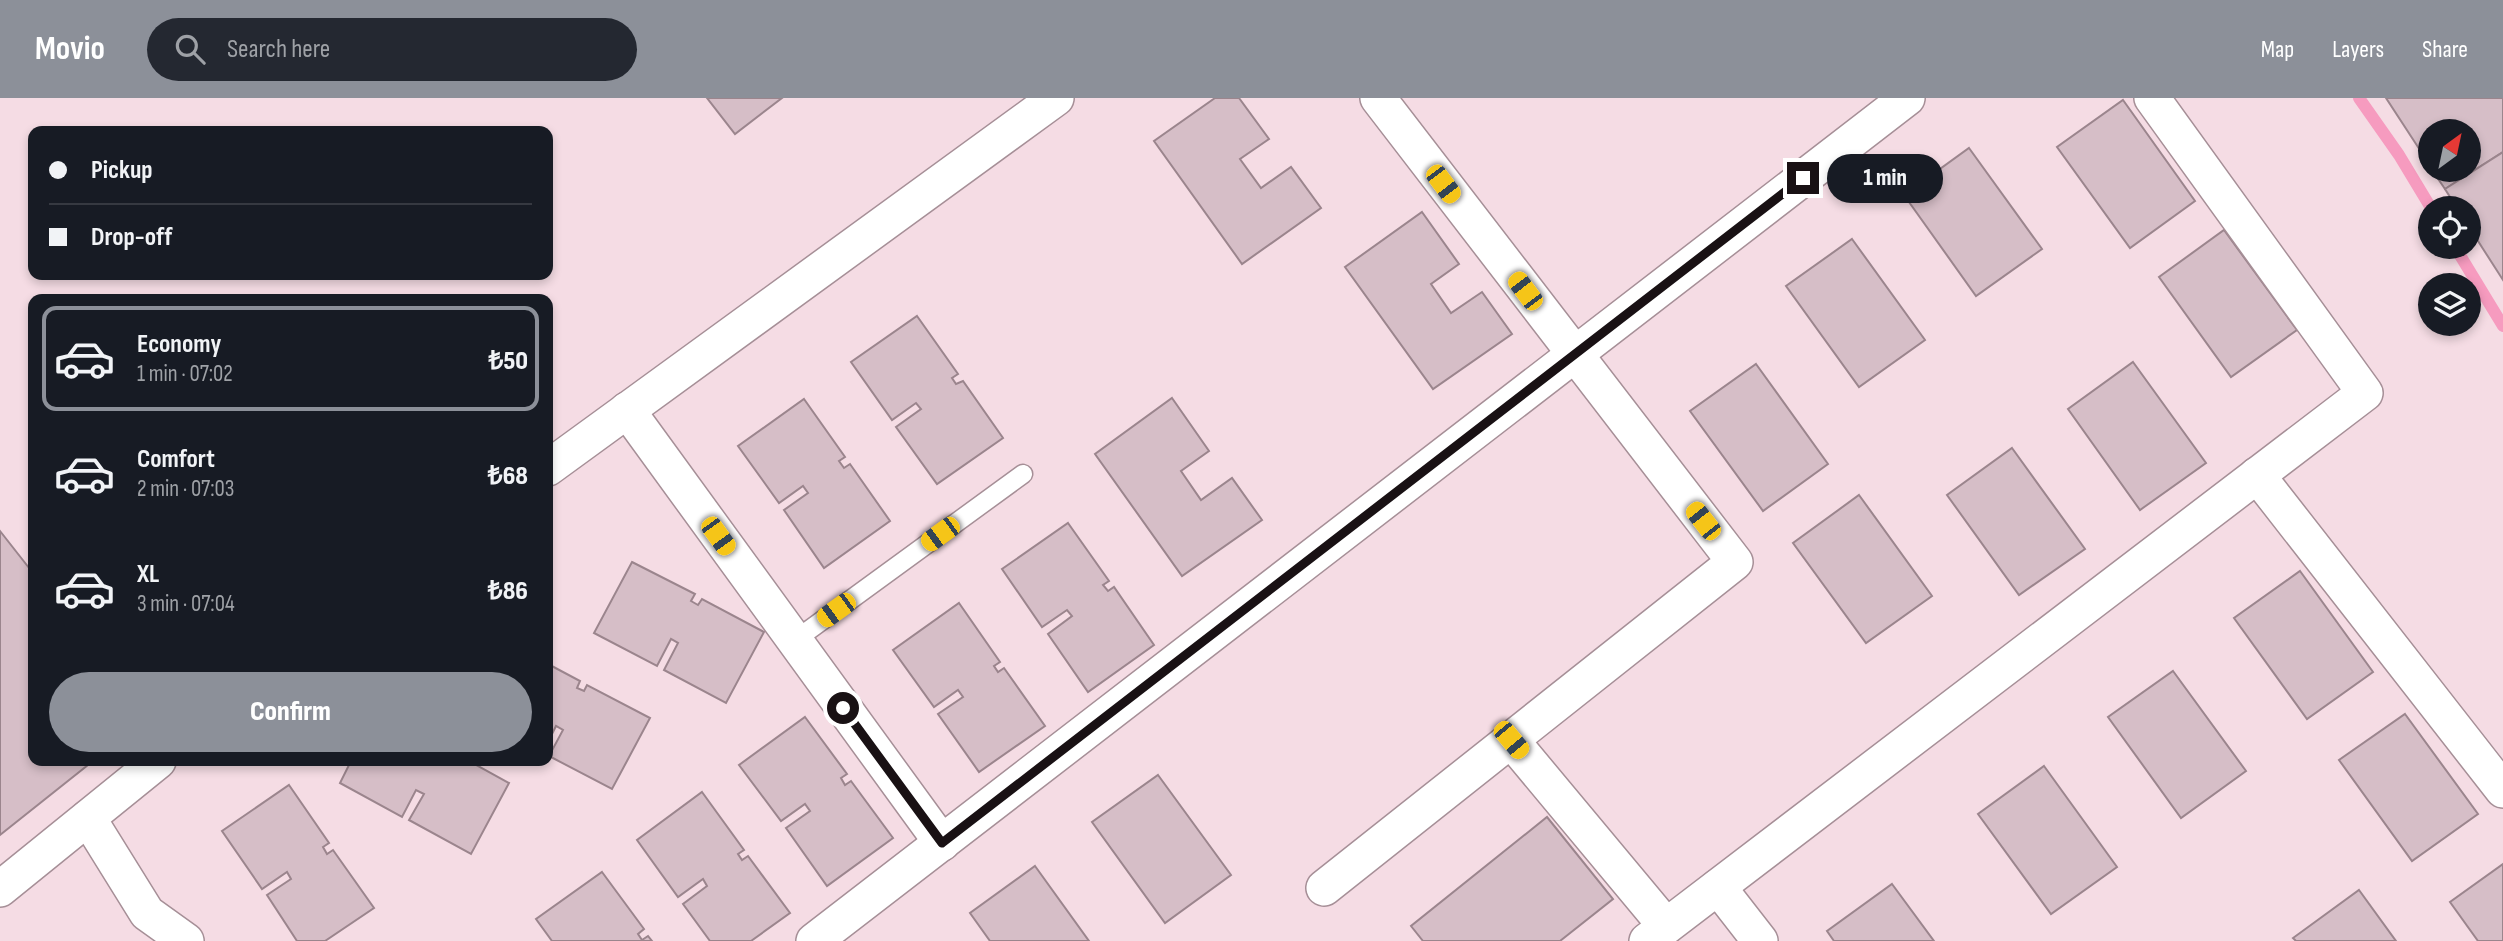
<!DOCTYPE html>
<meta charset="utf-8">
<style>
body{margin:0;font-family:"Sofia Sans Condensed",sans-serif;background:#242831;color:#f1f3f6;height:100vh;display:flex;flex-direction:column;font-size:26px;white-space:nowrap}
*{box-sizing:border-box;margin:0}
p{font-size:23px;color:#9ea1a6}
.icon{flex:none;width:38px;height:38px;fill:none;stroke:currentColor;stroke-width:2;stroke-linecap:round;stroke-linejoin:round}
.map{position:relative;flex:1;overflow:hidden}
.panel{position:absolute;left:28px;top:196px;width:525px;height:472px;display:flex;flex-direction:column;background:#171b24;border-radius:14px;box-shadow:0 4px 10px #0003}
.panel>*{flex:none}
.guide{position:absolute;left:28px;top:28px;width:525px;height:154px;border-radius:14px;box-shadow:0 4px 10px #0003;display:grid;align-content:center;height:154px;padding:0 21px;background:#171b24}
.needle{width:46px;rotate:33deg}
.controls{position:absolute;left:2418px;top:21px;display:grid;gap:14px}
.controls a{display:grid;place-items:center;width:63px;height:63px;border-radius:50%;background:#171b24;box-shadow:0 4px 10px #0003;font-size:35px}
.end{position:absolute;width:32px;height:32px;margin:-16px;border:9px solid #191114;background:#fff;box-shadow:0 0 0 4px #fff}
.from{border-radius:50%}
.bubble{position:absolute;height:49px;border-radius:24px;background:#171b24;box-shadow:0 4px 10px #0003;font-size:23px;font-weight:800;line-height:49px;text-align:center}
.car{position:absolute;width:21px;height:42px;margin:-21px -10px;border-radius:9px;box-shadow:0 0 5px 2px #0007;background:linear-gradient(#f5c518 24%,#345 0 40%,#f5c518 0 76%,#345 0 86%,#f5c518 0)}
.guide b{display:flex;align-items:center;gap:24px;height:66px;font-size:26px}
.guide b+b{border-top:2px solid #363941}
.guide i{width:18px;height:18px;background:#f1f3f6}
ul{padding:12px 0 0;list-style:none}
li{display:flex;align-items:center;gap:21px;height:105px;margin:0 14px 10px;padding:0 7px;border:4px solid transparent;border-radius:14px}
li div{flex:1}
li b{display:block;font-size:26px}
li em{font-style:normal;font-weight:800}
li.selected{border-color:#8c9099}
li>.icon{width:63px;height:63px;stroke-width:1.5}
.cta{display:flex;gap:14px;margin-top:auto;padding:14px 21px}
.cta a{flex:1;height:80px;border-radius:42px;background:#8c9099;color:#fff;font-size:28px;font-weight:800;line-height:80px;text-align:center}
header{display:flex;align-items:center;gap:42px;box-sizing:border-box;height:98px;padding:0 35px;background:#8c9099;color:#fff}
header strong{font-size:33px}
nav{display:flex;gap:38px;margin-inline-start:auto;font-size:24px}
.search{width:490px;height:63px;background:#242831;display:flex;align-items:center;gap:18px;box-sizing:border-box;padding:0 24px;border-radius:38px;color:#9ea1a6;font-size:26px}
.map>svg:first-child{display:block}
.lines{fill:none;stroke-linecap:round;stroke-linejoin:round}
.stream{stroke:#f69bbf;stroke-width:12}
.building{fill:#d6bec7;stroke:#9b858d;stroke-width:2}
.lane-casing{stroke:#a68f97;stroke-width:21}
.street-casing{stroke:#a68f97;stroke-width:38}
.lane{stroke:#fff;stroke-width:18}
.street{stroke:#fff;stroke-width:35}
.route{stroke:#191114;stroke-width:9}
</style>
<header>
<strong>Movio</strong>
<div class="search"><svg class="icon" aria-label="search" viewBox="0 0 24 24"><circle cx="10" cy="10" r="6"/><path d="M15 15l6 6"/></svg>Search here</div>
<nav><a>Map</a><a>Layers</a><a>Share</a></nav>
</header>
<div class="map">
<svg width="2503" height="843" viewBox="0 0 2503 843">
<rect width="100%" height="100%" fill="#f5dce4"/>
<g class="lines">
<g class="stream">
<polyline points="2359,0 2399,57 2431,110"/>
<polyline points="2455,149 2503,228"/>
</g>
</g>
<g class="building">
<polygon points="707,0 782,0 735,36"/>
<polygon points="1215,0 1239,0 1269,41 1240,61 1261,90 1291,69 1321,110 1242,166 1154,43"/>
<polygon points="2386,0 2503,0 2503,54 2445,91 2432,72 2469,72 2469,33 2431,33 2431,69"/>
<polygon points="2123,2 2195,103 2130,150 2057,49"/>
<polygon points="1969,50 2042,151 1976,198 1904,97"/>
<polygon points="2503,54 2503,182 2469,129 2469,110 2457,110 2445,91"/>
<polygon points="1422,114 1459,166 1431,186 1451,215 1482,194 1512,236 1433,291 1345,169"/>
<polygon points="2224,132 2297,232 2231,279 2159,179"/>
<polygon points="1852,141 1925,242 1859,289 1786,188"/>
<polygon points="917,218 958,276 952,280 956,286 963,283 1003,340 937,386 896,329 921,311 916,305 892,322 851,264"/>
<polygon points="2133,264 2206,365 2140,412 2068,311"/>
<polygon points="1756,266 1828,366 1763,413 1690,313"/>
<polygon points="1172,300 1209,353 1181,373 1201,402 1232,380 1262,422 1182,478 1095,356"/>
<polygon points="804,301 845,359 839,363 844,370 850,366 890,423 824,470 784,412 808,395 803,388 779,405 738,348"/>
<polygon points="2012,350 2085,451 2019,497 1947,397"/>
<polygon points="1859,397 1932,498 1866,545 1793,445"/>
<polygon points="1068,425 1109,483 1103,487 1108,493 1114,489 1154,547 1088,594 1048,536 1072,518 1067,512 1042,529 1002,471"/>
<polygon points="0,433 33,475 33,663 93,663 0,737"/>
<polygon points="632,464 695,496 691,503 698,507 702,501 764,534 726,605 664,572 678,545 671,541 657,568 594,535"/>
<polygon points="2300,473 2373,574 2307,621 2234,520"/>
<polygon points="959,505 1000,564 994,568 998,574 1004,570 1045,628 979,674 938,616 963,599 958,592 934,609 893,552"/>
<polygon points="548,566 580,583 577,590 584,593 587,587 650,620 612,691 549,658 563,632 556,628 548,644"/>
<polygon points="2173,573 2246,673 2181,720 2108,619"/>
<polygon points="2405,616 2478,716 2412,763 2339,662"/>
<polygon points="805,619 847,676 841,680 845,687 851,683 893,740 827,788 786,730 810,713 805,706 781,723 739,667"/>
<polygon points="351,663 469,663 509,685 471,756 409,722 424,696 416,692 402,719 340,685"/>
<polygon points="2044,668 2117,769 2051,816 1978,716"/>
<polygon points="1158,677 1231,777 1165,825 1092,724"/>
<polygon points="289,687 329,745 323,749 327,756 333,752 374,810 325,843 297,843 267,797 291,781 287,774 262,791 222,733"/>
<polygon points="702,694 744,752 738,756 742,762 748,758 790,815 751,843 710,843 683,806 707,788 703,781 678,799 637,742"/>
<polygon points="1547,719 1613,801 1560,843 1423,843 1411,828"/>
<polygon points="2503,766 2503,843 2478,843 2450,804"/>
<polygon points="1035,768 1089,843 990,843 970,815"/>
<polygon points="602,774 644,831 638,836 642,842 648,838 652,843 552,843 536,821"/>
<polygon points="1892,786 1934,843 1834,843 1827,833"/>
<polygon points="2359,792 2396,843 2296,843 2293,840"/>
</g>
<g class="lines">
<defs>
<polyline id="lane" points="794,543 1023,376"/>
<g id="street">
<polyline points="627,312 942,745"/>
<polyline points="548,370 1056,0"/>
<polyline points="2257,377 2503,692"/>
<polyline points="1511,642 1666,828"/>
<polyline points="88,720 147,815 186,843"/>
<polyline points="1718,789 1760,843"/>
<polyline points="1324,790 1735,464 1378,0"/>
<polyline points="0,791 158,663"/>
<polyline points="814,843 1907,0"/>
<polyline points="1647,843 2365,295 2152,0"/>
</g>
</defs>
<use href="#lane" class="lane-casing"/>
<use href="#street" class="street-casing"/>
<use href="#lane" class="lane"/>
<use href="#street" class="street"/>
</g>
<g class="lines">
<polyline class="route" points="843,610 942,745 1803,80"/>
</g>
</svg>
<div class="controls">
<a><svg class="needle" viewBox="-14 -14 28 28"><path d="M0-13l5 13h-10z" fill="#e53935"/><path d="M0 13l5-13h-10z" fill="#9ea1a6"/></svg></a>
<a><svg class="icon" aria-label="locate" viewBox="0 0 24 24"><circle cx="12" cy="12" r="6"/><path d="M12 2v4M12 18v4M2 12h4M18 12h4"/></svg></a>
<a><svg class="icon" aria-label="layers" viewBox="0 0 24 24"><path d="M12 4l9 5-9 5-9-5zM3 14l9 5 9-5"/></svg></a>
</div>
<i class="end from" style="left:843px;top:610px"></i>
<i class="end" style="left:1803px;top:80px"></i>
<div class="bubble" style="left:1827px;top:56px;width:116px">1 min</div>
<i class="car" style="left:1443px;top:86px;rotate:143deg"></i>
<i class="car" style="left:1525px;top:193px;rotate:323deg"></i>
<i class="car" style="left:1703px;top:423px;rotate:322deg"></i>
<i class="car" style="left:940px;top:436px;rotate:234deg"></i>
<i class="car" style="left:718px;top:438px;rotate:144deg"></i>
<i class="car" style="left:836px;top:512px;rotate:234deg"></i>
<i class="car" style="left:1511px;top:642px;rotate:140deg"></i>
<div class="guide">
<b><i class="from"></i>Pickup</b>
<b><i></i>Drop-off</b>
</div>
<section class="panel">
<ul>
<li class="selected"><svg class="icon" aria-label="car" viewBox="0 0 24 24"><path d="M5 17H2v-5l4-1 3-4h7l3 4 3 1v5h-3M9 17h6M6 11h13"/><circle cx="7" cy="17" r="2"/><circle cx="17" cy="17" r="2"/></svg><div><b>Economy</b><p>1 min · 07:02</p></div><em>₺50</em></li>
<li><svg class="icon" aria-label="car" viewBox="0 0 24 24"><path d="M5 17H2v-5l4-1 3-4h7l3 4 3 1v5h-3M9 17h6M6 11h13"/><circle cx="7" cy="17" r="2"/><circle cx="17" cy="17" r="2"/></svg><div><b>Comfort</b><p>2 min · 07:03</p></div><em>₺68</em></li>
<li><svg class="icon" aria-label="car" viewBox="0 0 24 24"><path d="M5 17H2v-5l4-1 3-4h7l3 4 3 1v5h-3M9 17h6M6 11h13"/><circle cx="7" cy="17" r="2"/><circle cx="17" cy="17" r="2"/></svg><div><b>XL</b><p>3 min · 07:04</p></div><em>₺86</em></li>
</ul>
<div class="cta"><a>Confirm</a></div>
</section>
</div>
